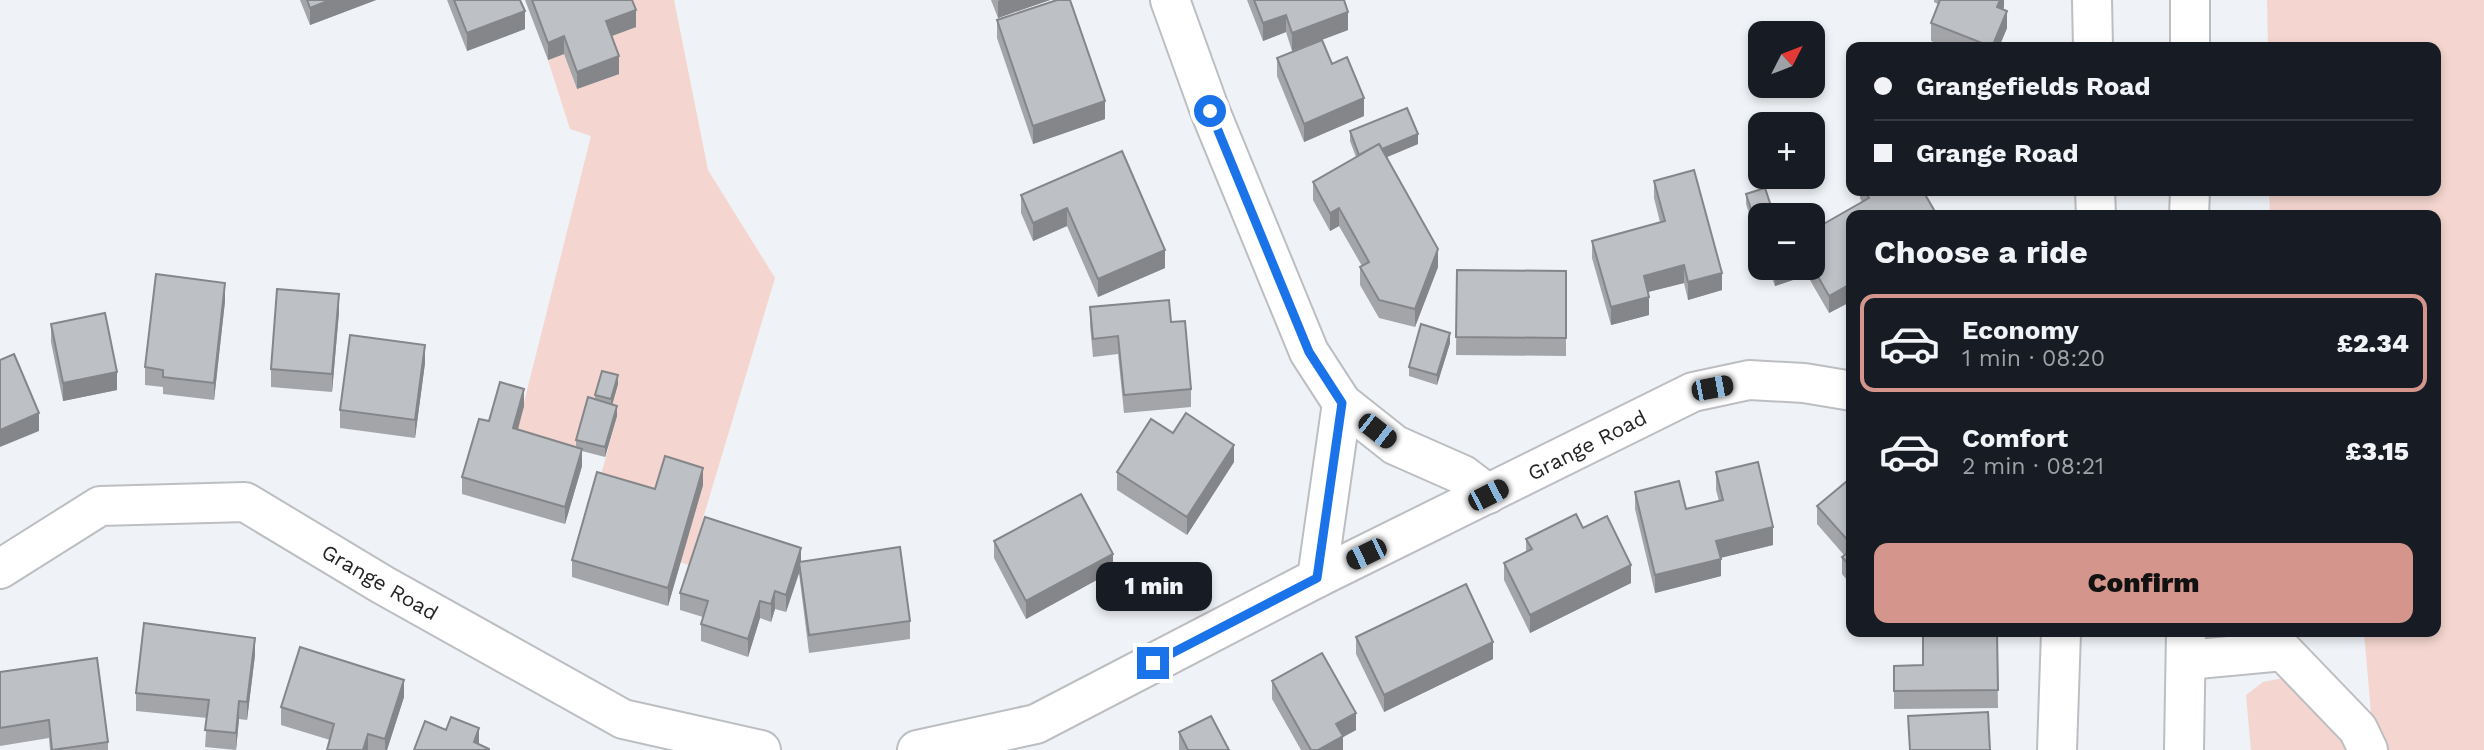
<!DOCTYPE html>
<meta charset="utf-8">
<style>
body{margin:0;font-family:"Work Sans",sans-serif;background:#242831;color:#f1f3f6;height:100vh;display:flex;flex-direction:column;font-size:26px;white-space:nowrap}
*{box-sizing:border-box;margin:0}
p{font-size:23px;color:#9ea1a6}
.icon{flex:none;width:38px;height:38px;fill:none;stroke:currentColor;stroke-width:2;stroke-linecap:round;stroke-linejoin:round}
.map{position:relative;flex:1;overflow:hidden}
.drawer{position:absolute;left:1846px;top:210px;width:595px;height:427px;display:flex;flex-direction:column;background:#171b24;border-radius:14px;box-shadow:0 4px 10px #0003}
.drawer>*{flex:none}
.hud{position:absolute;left:1846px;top:42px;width:595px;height:154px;border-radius:14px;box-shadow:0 4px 10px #0003;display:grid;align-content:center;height:154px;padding:0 28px;background:#171b24}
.needle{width:46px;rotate:48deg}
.controls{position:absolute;left:1748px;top:21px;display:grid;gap:14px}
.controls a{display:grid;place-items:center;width:77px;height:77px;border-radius:14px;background:#171b24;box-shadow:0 4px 10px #0003;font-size:35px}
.end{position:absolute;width:32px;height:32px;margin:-16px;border:9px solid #1a73e8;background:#fff;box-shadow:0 0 0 4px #fff}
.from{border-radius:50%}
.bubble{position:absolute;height:49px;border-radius:14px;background:#171b24;box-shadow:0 4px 10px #0003;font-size:23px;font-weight:800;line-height:49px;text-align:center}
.car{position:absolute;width:21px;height:42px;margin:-21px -10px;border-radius:9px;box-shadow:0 0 5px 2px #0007;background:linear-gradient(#222 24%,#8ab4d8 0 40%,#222 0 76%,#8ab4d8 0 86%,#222 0)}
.hud b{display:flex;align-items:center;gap:24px;height:66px;font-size:26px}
.hud b+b{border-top:2px solid #363941}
.hud i{width:18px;height:18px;background:#f1f3f6}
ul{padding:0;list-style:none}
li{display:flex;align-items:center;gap:21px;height:98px;margin:0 14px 10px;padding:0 14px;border:4px solid transparent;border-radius:14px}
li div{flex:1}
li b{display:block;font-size:26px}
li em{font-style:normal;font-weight:800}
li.on{border-color:#d4968c}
li>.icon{width:63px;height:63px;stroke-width:1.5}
h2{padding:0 28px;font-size:32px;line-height:84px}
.primary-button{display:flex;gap:14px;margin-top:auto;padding:14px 28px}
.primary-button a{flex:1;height:80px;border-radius:14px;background:#d4968c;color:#111;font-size:28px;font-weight:800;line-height:80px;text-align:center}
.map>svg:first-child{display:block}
.green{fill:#f4d5cf}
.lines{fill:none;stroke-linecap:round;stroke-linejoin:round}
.minor-casing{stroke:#bcbec2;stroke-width:42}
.secondary-casing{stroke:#bcbec2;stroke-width:42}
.minor{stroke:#fff;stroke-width:38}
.secondary{stroke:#fff;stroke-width:38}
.wall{fill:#a3a5a9}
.shaded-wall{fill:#848689}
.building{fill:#bdc0c4;stroke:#848689;stroke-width:2}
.route{stroke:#1a73e8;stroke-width:9}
.labels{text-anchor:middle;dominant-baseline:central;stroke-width:6;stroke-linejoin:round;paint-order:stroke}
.street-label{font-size:21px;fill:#242426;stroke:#fff}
</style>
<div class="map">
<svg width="2484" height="750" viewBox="0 0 2484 750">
<rect width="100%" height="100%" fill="#eff2f6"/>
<g class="green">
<polygon points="625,0 674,0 708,170 775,278 689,565 680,562 655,507 597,490 617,416 576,449 513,446 591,136 570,129 548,60 564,54 577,89 619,74 606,38"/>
<polygon points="2267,0 2484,0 2484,750 2385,750 2371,713 2364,632 2436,632 2436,215 2270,215 2269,191 2436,191 2436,47 2268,47"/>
<polygon points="2288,677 2349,750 2251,750 2246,695 2263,682"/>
</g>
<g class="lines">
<defs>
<g id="minor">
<polyline points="1170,0 1210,111 1309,352 1342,403 1395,445 1463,475 1488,494"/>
<polyline points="2092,0 2093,47"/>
<polyline points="2095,191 2096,215"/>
<polyline points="0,569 100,506 245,502 383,585 623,719 761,750"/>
<polyline points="1317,578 1342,403"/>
<polyline points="2187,660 2283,651 2358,729 2368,750"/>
<polyline points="917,750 1036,724 1317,578 1693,392 1749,380 1804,383 1852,391"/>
<polyline points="2057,750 2061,632"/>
</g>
<g id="secondary">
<polyline points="2190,47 2190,0"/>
<polyline points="2189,215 2190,191"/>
<polyline points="2184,750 2186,632"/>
</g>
</defs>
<use href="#minor" class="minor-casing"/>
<use href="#secondary" class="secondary-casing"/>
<use href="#minor" class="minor"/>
<use href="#secondary" class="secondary"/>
</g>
<g class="wall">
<polygon points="300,0 376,0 310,25"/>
<polygon points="447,0 520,0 525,29 467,51"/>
<polygon points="525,0 632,0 636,27 612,36 619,74 577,89 564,54 548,60"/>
<polygon points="991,0 1050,0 998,18"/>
<polygon points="1247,0 1344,0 1348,30 1292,51 1286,32 1263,41"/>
<polygon points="1934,0 2004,0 2003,9 2007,28 1999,47 1946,47 1931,41 1931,23 1938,4 1934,2"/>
<polygon points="997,20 1105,119 1033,144 997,38"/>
<polygon points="1277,58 1332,64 1364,116 1304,142 1277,76"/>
<polygon points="1350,131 1418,144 1387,157 1438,267 1415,327 1379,318 1360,285 1360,267 1362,266 1339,226 1330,231 1313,200 1313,182 1356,157 1350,141"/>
<polygon points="1122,151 1165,268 1098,297 1067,226 1033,241 1021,213 1021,195"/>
<polygon points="1654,181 1722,290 1688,300 1684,283 1648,292 1649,315 1611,325 1592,258 1592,241 1660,222 1654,198"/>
<polygon points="1860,191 1923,191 1937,215 1852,215 1852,301 1829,313 1803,268 1813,268 1813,230 1862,202 1860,198"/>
<polygon points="1746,194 1760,215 1760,246 1746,204"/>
<polygon points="1768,268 1792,268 1793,280 1775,286"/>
<polygon points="1457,270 1566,271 1566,356 1456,355"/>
<polygon points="225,301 214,400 163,394 163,387 145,385 145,367"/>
<polygon points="1090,307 1171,322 1191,389 1191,407 1124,413 1118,354 1093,357 1090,325"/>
<polygon points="339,312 332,392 271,387 271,369"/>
<polygon points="51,324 117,390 63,401 51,342"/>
<polygon points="1450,343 1437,385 1409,376 1409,367"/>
<polygon points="425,363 415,438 340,428 340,410"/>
<polygon points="618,384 612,405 617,416 605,457 582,451 582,466 565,524 462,494 462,477 489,421 524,406 518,430 576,447 576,440 595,399 595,395"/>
<polygon points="1173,433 1234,462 1187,535 1117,490 1117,472"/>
<polygon points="1716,472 1773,545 1720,558 1721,576 1655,593 1635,509 1635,492 1686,509 1719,501 1716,490"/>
<polygon points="1852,477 1852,586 1842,574 1842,557 1844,555 1817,524 1817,506"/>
<polygon points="703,485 668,606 572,577 572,560 655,489"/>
<polygon points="1583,528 1631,583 1530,633 1504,580 1504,563 1526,551 1526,539"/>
<polygon points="994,541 1113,571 1026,619 994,558"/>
<polygon points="801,561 910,621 910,639 809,653 799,573 786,612 775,609 771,622 760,618 748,657 701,641 701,624 703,617 680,610 680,593"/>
<polygon points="1997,632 1998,708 1894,709 1894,666 1923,665"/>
<polygon points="1356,637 1493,659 1384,712 1356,654"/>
<polygon points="255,655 247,720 239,719 236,750 205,747 207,718 136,711 136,693"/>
<polygon points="0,672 108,742 108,750 50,750 49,738 0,746"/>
<polygon points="1272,681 1356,730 1343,737 1343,750 1301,750 1272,699"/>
<polygon points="404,697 387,750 327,750 330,740 281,725 281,707"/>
<polygon points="1179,732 1229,750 1179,750"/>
</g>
<g class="shaded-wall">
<polygon points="330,0 376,0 310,25 310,8"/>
<polygon points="1000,0 1050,0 998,18 998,1"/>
<polygon points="2000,0 2004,0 2004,7 1997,25 1997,7"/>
<polygon points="636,10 636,27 606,38 606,21"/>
<polygon points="525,11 525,29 467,51 467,33"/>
<polygon points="2007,11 2007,28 1999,47 1992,47"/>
<polygon points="1348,12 1348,30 1292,51 1292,33"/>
<polygon points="1286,15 1286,32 1263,41 1263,23"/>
<polygon points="564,36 564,54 548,60 548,43"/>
<polygon points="619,56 619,74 577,89 577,72"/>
<polygon points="1364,98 1364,116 1304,142 1304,124"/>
<polygon points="1105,101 1105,119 1033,144 1033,126"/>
<polygon points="1418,134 1418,144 1361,168 1361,158"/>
<polygon points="1067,208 1067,226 1033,241 1033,223"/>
<polygon points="1339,208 1339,226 1330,231 1330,213"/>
<polygon points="1438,249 1438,267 1415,327 1415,309"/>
<polygon points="1165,250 1165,268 1098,297 1098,279"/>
<polygon points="1684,265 1684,283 1644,293 1644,276"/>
<polygon points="1793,270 1793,280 1775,286 1775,277"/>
<polygon points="1722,273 1722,290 1688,300 1688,282"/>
<polygon points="225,283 225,301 214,400 214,383"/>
<polygon points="1852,283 1852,301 1829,313 1829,296"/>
<polygon points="339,294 339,312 332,392 332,374"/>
<polygon points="1649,297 1649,315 1611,325 1611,307"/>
<polygon points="1450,333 1450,343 1437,385 1437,375"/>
<polygon points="425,345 425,363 415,438 415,420"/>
<polygon points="117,372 117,390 63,401 63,383"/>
<polygon points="618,375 618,384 611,409 611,399"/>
<polygon points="524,389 524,406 513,446 513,428"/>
<polygon points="617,406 617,416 605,457 605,447"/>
<polygon points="39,413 39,431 0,447 0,430"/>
<polygon points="1234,445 1234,462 1187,535 1187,517"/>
<polygon points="582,449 582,466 565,524 565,507"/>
<polygon points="703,468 703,485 668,606 668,588"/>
<polygon points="1773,527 1773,545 1716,559 1716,541"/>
<polygon points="801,548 801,566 799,562 799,573 786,612 786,595"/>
<polygon points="1113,554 1113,571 1026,619 1026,601"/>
<polygon points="1721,559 1721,576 1655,593 1655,575"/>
<polygon points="1631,565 1631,583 1530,633 1530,615"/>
<polygon points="775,591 775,609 771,622 771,604"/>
<polygon points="760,601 760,618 748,657 748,639"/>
<polygon points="255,638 255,655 247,720 247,702"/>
<polygon points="1493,642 1493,659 1384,712 1384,695"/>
<polygon points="404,680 404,697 387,750 385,750 385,739"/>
<polygon points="239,701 239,719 236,750 236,733"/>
<polygon points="1356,713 1356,730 1343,737 1343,750 1318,750 1336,724"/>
<polygon points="479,728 479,745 474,742"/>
<polygon points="368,734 368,750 363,750"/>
</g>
<g class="building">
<polygon points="307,0 330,0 310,8"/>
<polygon points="454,0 520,0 525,11 467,33"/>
<polygon points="532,0 632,0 636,10 606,21 619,56 577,72 564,36 548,43"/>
<polygon points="1057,0 1070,0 1105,101 1033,126 997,20"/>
<polygon points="1254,0 1344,0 1348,12 1292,33 1286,15 1263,23"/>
<polygon points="1940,0 2000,0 1997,7 2007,11 1992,47 1931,23"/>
<polygon points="1322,40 1332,64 1347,57 1364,98 1304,124 1277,58"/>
<polygon points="1407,108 1418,134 1382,149 1379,144 1359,155 1350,131"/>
<polygon points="1379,144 1438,249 1415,309 1379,300 1360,267 1369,262 1339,208 1330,213 1313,182"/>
<polygon points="1122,151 1165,250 1098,279 1067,208 1033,223 1021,195"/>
<polygon points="1694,170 1722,273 1688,282 1684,265 1644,276 1649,297 1611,307 1592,241 1665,221 1654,181"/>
<polygon points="1765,188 1774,215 1760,215 1760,237 1746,194"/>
<polygon points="1865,191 1923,191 1937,215 1852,215 1852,283 1829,296 1813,268 1813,230 1869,198"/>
<polygon points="1771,268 1792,268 1793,270 1775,277"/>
<polygon points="1457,270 1566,271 1566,338 1456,337"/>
<polygon points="156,274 225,283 214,383 163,377 163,370 145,367"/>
<polygon points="277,289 339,294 332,374 271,369"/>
<polygon points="1169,300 1171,322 1185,321 1191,389 1124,395 1118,336 1093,339 1090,307"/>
<polygon points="105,313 117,372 63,383 51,324"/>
<polygon points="1421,324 1450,333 1437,375 1409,367"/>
<polygon points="350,335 425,345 415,420 340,410"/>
<polygon points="14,354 39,413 0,430 0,360"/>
<polygon points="602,371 618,375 611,399 595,395"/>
<polygon points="500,382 524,389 513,428 582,449 565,507 462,477 479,419 489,421"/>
<polygon points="588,397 617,406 605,447 576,440"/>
<polygon points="1186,413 1234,445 1187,517 1117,472 1151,419 1173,433"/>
<polygon points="665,456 703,468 668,588 572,560 597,472 655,489"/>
<polygon points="1758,462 1773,527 1716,541 1721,559 1655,575 1635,492 1679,481 1686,509 1723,500 1716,472"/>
<polygon points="1852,477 1852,545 1817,506"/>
<polygon points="1081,494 1113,554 1026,601 994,541"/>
<polygon points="1576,514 1583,528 1607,516 1631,565 1530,615 1504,563 1532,549 1526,539"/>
<polygon points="705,517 801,548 786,595 775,591 771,604 760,601 748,639 701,624 708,601 680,593"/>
<polygon points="900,547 910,621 809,635 799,562"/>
<polygon points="1852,549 1852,568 1842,557"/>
<polygon points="1466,584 1493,642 1384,695 1356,637"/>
<polygon points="144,623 255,638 247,702 239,701 236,733 205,730 209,700 136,693"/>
<polygon points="1923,632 1997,632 1998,690 1894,691 1894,666 1923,665"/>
<polygon points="300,647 404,680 385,739 368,734 363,750 327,750 334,724 281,707"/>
<polygon points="1322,653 1356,713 1336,724 1343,736 1318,750 1311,750 1272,681"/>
<polygon points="97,658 108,742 52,750 49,720 0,728 0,672"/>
<polygon points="1988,712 1990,750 1910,750 1908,716"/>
<polygon points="1211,716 1229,750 1188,750 1179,732"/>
<polygon points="451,717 479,728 474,742 489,749 489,750 414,750 425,721 446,730"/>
</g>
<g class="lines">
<polyline class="route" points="1153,663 1317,578 1342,403 1309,352 1210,111"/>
</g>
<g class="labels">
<g class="street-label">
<text transform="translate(1587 445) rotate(-27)">Grange Road</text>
<text transform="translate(380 582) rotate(30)">Grange Road</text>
</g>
</g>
</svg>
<div class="controls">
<a><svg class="needle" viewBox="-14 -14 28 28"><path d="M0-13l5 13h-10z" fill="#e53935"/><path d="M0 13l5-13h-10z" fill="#9ea1a6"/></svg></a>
<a>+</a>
<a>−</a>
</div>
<i class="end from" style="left:1210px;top:111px"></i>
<i class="end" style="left:1153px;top:663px"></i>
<div class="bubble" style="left:1096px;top:562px;width:116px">1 min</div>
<i class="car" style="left:1712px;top:388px;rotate:79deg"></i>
<i class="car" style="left:1377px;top:431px;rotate:128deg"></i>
<i class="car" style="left:1488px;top:495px;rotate:63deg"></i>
<i class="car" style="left:1366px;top:554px;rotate:244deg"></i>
<div class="hud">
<b><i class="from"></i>Grangefields Road</b>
<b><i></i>Grange Road</b>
</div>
<section class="drawer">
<h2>Choose a ride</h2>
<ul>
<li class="on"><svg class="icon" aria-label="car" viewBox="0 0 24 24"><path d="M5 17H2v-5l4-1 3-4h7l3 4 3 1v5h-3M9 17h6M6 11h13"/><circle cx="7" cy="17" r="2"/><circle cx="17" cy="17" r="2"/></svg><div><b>Economy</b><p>1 min · 08:20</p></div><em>£2.34</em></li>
<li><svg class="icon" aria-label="car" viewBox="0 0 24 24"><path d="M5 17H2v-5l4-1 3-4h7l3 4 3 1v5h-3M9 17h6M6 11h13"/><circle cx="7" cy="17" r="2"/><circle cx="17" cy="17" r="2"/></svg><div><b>Comfort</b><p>2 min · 08:21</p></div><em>£3.15</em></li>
</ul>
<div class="primary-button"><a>Confirm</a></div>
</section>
</div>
